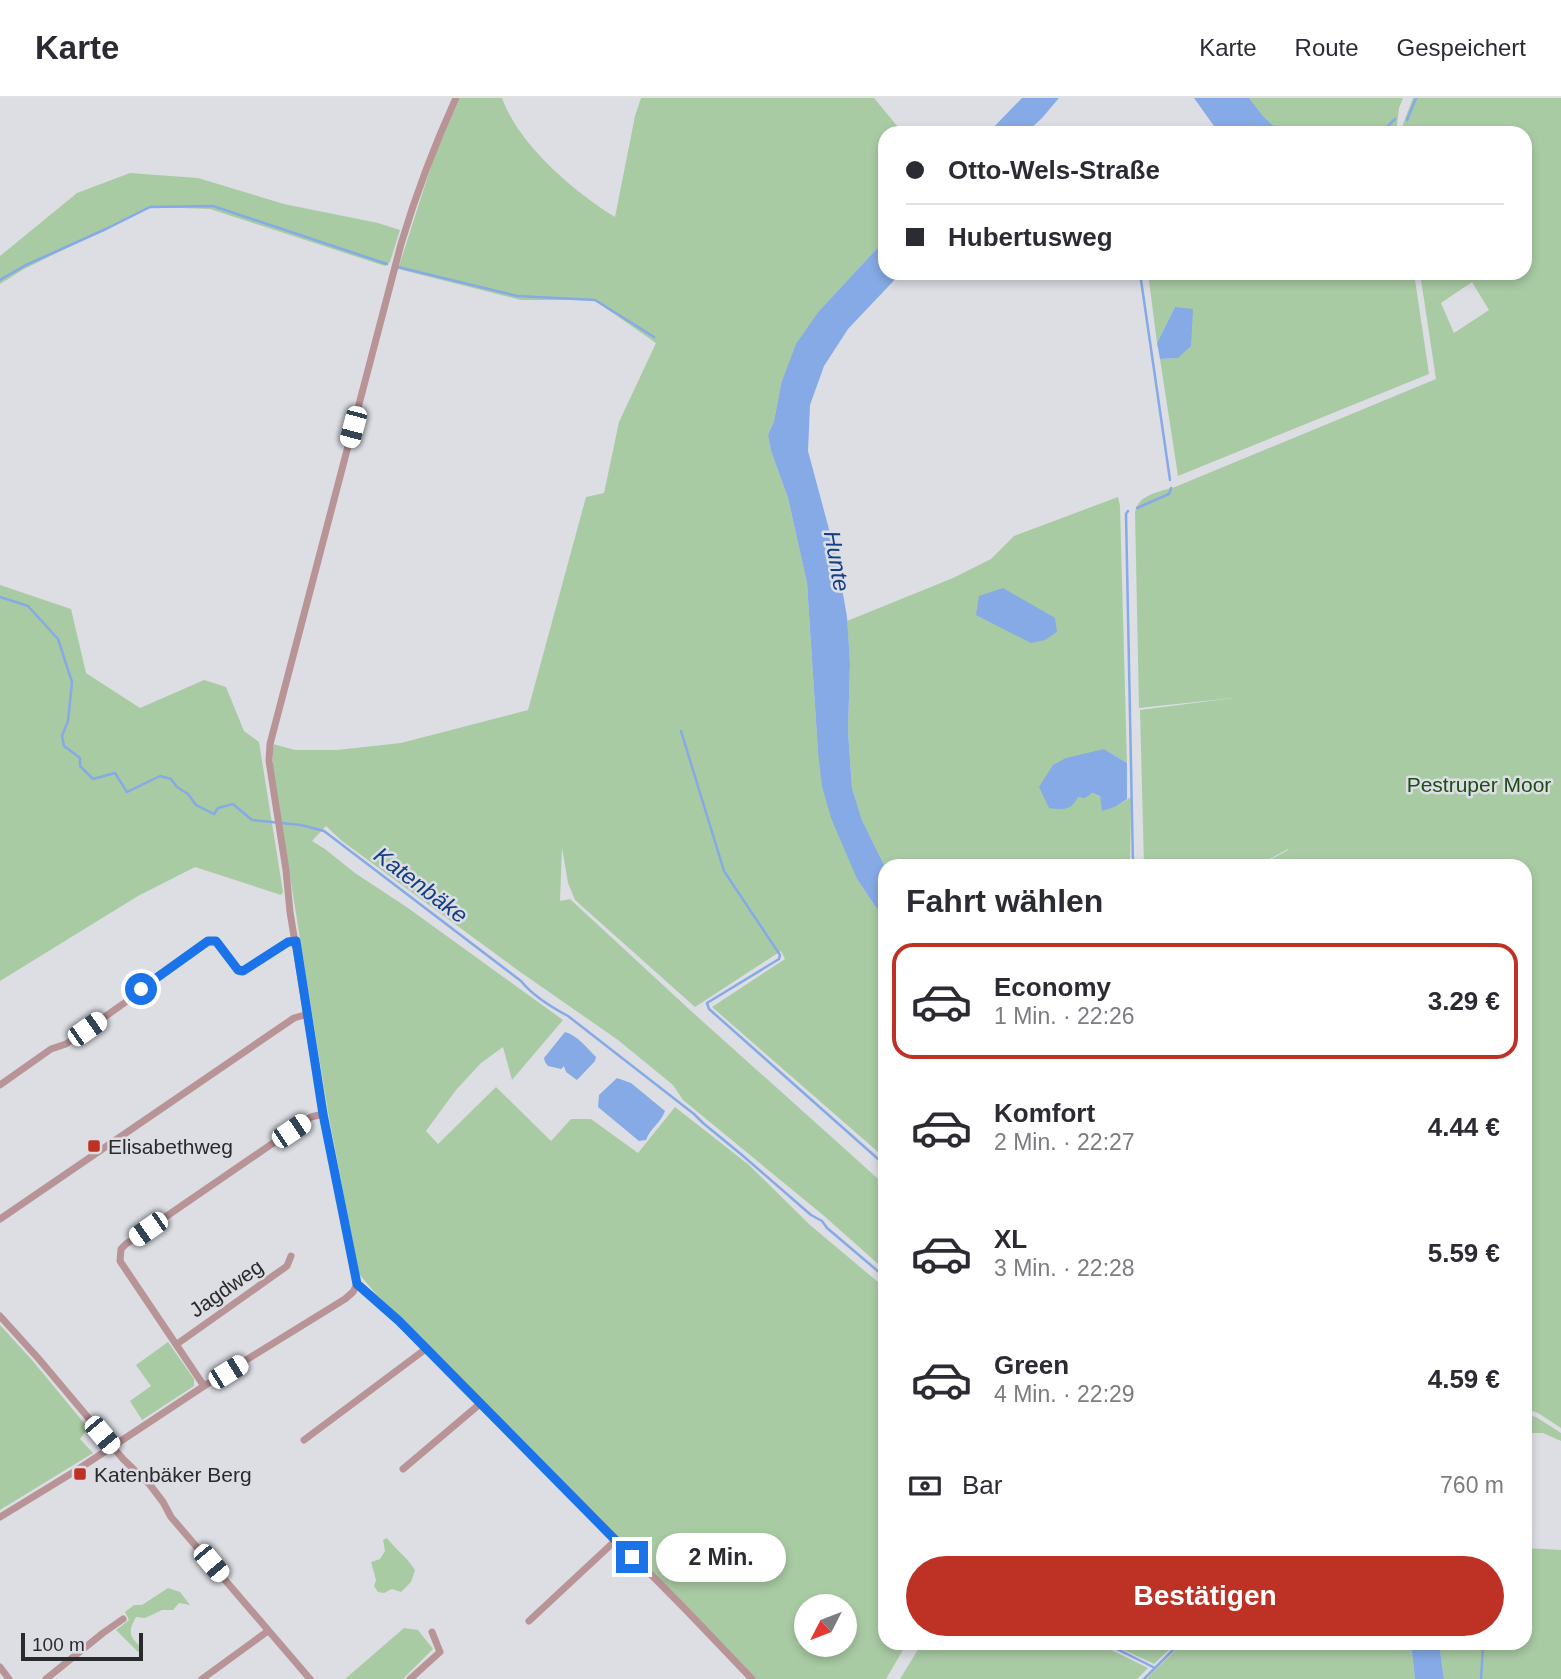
<!DOCTYPE html>
<html lang="de">
<meta charset="utf-8">
<style>
body{margin:0;font-family:Helvetica,sans-serif;background:#f7f7f7;color:#2b2b33;height:100vh;display:flex;flex-direction:column;font-size:26px;white-space:nowrap}
*{box-sizing:border-box;margin:0}
p{font-size:23px;color:#7c7c81}
.icon{flex:none;width:38px;height:38px;fill:none;stroke:currentColor;stroke-width:2;stroke-linecap:round;stroke-linejoin:round}
.map{position:relative;flex:1;overflow:hidden}
.side{position:absolute;left:878px;top:761px;width:654px;height:791px;display:flex;flex-direction:column;background:#fff;border-radius:21px;box-shadow:0 4px 10px #0003}
.side>*{flex:none}
.top-card{position:absolute;left:878px;top:28px;width:654px;height:154px;border-radius:21px;box-shadow:0 4px 10px #0003;display:grid;align-content:center;height:154px;padding:0 28px;background:#fff}
.needle{width:46px;rotate:228deg}
.controls{position:absolute;left:794px;top:1496px;display:grid;gap:14px}
.controls a{display:grid;place-items:center;width:63px;height:63px;border-radius:50%;background:#fff;box-shadow:0 4px 10px #0003;font-size:35px}
.scale{position:absolute;left:21px;bottom:18px;width:122px;box-sizing:border-box;padding-left:7px;border:4px solid #292a2c;border-top:0;font-size:19px;line-height:24px;white-space:nowrap;color:#292a2c;-webkit-text-stroke:5px #dcdee4;paint-order:stroke}
.end{position:absolute;width:32px;height:32px;margin:-16px;border:9px solid #1a73e8;background:#fff;box-shadow:0 0 0 4px #fff}
.from{border-radius:50%}
.bubble{position:absolute;height:49px;border-radius:24px;background:#fff;box-shadow:0 4px 10px #0003;font-size:23px;font-weight:600;line-height:49px;text-align:center}
.car{position:absolute;width:21px;height:42px;margin:-21px -10px;border-radius:9px;box-shadow:0 0 5px 2px #0007;background:linear-gradient(#fff 24%,#345 0 40%,#fff 0 76%,#345 0 86%,#fff 0)}
.top-card b{display:flex;align-items:center;gap:24px;height:66px;font-size:26px}
.top-card b+b{border-top:2px solid #e1e1e2}
.top-card i{width:18px;height:18px;background:#2b2b33}
ul{padding:0;list-style:none}
li{display:flex;align-items:center;gap:21px;height:116px;margin:0 14px 10px;padding:0 14px;border:4px solid transparent;border-radius:21px}
li div{flex:1}
li b{display:block;font-size:26px}
li em{font-style:normal;font-weight:600}
li.active{border-color:#be3125}
li>.icon{width:63px;height:63px;stroke-width:1.5}
h2{padding:0 28px;font-size:32px;line-height:84px}
.pay{display:flex;align-items:center;gap:18px;height:77px;padding:0 28px;font-size:26px}
.pay p{margin-inline-start:auto}
.action{display:flex;gap:14px;margin-top:auto;padding:14px 28px}
.action a{flex:1;height:80px;border-radius:42px;background:#be3125;color:#fff;font-size:28px;font-weight:600;line-height:80px;text-align:center}
header{display:flex;align-items:center;gap:42px;box-sizing:border-box;height:98px;padding:0 35px;background:#fff;border-bottom:2px solid #e1e1e2}
header strong{font-size:33px}
nav{display:flex;gap:38px;margin-inline-start:auto;font-size:24px}
.map>svg:first-child{display:block}
.green{fill:#a9cba4;fill-rule:evenodd}
.water{fill:#85aae6}
.lines{fill:none;stroke-linecap:round;stroke-linejoin:round}
.stream{stroke:#85aae6;stroke-width:2.5}
.street{stroke:#b89497;stroke-width:7}
.route{stroke:#1a73e8;stroke-width:9}
.poi-dot{fill:#be3125;stroke:#dcdee4;stroke-width:2.5}
.labels{text-anchor:middle;dominant-baseline:central;stroke-width:5;stroke-linejoin:round;paint-order:stroke}
.park-label{font-size:21px;fill:#1b4d15;stroke:#dcdee4}
.poi-label{font-size:21px;fill:#292a2c;stroke:#dcdee4;text-anchor:start}
.street-label{font-size:21px;fill:#292a2c;stroke:#dcdee4}
.water-label{font-size:23px;font-style:italic;fill:#133e85;stroke:#dcdee4}
</style>
<header>
<strong>Karte</strong>
<nav><a>Karte</a><a>Route</a><a>Gespeichert</a></nav>
</header>
<div class="map">
<svg width="1561" height="1581" viewBox="0 0 1561 1581">
<rect width="100%" height="100%" fill="#dcdee4"/>
<g class="green">
<path d="M460,0h42c17,47 71,93 113,119l20,-101 6,-18h233l29,35h-17l-1,107 -66,71 -38,73 -7,37 -6,14 3,16 17,47 19,85 11,169 39,127 20,30 8,10v239l-173,-151 73,-48 -4,-8 -86,56 -120,-107 -7,-17 -6,-35 -2,53 10,-2 120,111 195,175v85l-62,-55 -140,-115 -10,-15 -55,-45 -102,-71 -174,-128 -16,-15 -14,15 13,8 30,24 53,35 155,112 -51,60 -9,-33 -22,16 -25,27 -30,41 12,13 58,-57 55,54 20,-22h20l47,34 37,-46 74,58 61,60 75,63 1,355h21l-21,36h-132l-377,-384 -18,-21 -31,-162 -55,-341v-27l22,6h42l64,-7 127,-33 58,-213 18,-4 15,-71 37,-79 -62,-43h-73l-123,-31 38,-118zM807,1508h38v39h-38z"/>
<polygon points="1249,0 1403,0 1399,10 1396,35 1281,35 1263,18"/>
<path d="M1413,0h148v1330l-23,-15 -12,-4v-543h-267l29,-16v-1l-31,17h-113l-4,-156 93,-12 -94,10 -4,-196c4,-18 24,-20 40,-25l261,-108 -16,-106h106v-140h-124l1,-9zM1472,184l17,28 -35,23 -13,-30z"/>
<polygon points="130,75 198,80 284,106 378,125 400,132 390,164 385,168 210,111 151,109 24,171 0,186 0,158 77,95"/>
<polygon points="1148,175 1414,175 1429,276 1178,378 1160,261 1178,260 1175,209 1157,245"/>
<polygon points="1118,399 1120,408 1127,665 1104,651 1078,699 1091,695 1100,698 1103,712 1115,709 1131,699 1130,768 885,769 862,722 852,690 848,633 850,565 847,523 953,480 991,461 1014,438"/>
<polygon points="0,487 71,511 86,575 140,610 204,582 226,589 244,633 259,644 283,794 281,797 195,769 138,798 0,883"/>
<polygon points="0,1227 32,1262 88,1330 80,1341 93,1355 0,1412"/>
<polygon points="168,1244 194,1281 194,1288 142,1322 130,1303 151,1288 136,1267"/>
<polygon points="1526,1316 1536,1319 1561,1335 1561,1343 1543,1335 1526,1335"/>
<path d="M387,1440c9,12 20,19 28,32l-4,12 -10,10 -9,-3 -8,4 -6,-1 -4,-6 2,-6 -5,-18 9,-3 5,-8 -2,-11z"/>
<polygon points="1526,1450 1561,1452 1561,1581 1444,1581 1439,1545 1526,1545"/>
<path d="M168,1490l12,4 10,13 -11,-2 -6,7h-11l-17,8 -9,-1c-9,16 -6,20 7,32l-5,3 -22,-22 13,-10 -4,-8 9,-7h8z"/>
<polygon points="404,1530 418,1532 433,1551 403,1581 345,1581"/>
<polygon points="922,1545 1097,1545 1148,1570 1137,1581 900,1581"/>
<polygon points="1110,1545 1176,1545 1154,1566"/>
<polygon points="1183,1545 1411,1545 1415,1581 1146,1581"/>
</g>
<g class="water">
<polygon points="1022,0 1059,0 1042,20 1026,35 988,35"/>
<polygon points="1194,0 1249,0 1263,18 1281,35 1219,35"/>
<polygon points="885,142 886,175 901,175 848,231 824,268 810,307 808,353 837,461 847,519 850,565 848,633 852,690 862,722 885,769 885,821 877,811 857,781 831,720 822,688 818,654 807,485 788,400 771,353 768,337 774,323 781,286 796,246 819,213"/>
<polygon points="1175,209 1193,211 1191,248 1178,260 1160,261 1157,245"/>
<polygon points="1003,490 1055,520 1057,534 1045,542 1031,545 976,517 979,498"/>
<path d="M1104,651l23,14v36l-12,8 -13,4 -2,-15 -8,-3 -7,5 -7,-1c-7,14 -15,13 -29,11l-10,-21 14,-22 13,-7z"/>
<path d="M565,934c12,3 22,16 31,25l-1,4 -18,19 -11,-8 -2,-6 -3,3 -13,-3 -3,-4 -1,-4z"/>
<path d="M617,980l14,5 34,28c-5,13 -14,16 -19,29l-7,1 -41,-34 1,-12z"/>
<polygon points="1411,1545 1439,1545 1444,1581 1415,1581"/>
</g>
<g class="lines">
<g class="stream">
<polyline points="1407,22 1416,0"/>
<polyline points="1381,35 1395,21"/>
<polyline points="398,169 517,198 595,202 654,239"/>
<polyline points="1140,175 1170,382"/>
<polyline points="0,182 26,167 106,131 150,109 213,108 387,166"/>
<polyline points="1137,410 1169,396 1171,390"/>
<polyline points="1128,413 1126,416 1133,768"/>
<path d="M0,499l28,9 30,33 14,43 -4,39 -6,15 2,10 16,12v8l13,13 22,-6 12,19 33,-16 11,3 6,8 11,7 8,11 18,9 4,-6 15,-4 19,16 49,5 23,6 197,150c12,15 30,26 47,35l126,98 9,9 39,32 69,60 11,6 5,7 59,50"/>
<polyline points="681,633 724,773 780,857 779,861 707,905 709,911 886,1068"/>
<polyline points="1105,1545 1155,1570"/>
<polyline points="1144,1581 1180,1545"/>
<polyline points="1481,1581 1483,1550 1481,1545"/>
</g>
<g class="street">
<path d="M456,0c-22,48 -40,96 -55,146l-131,500 -1,17 17,109 4,42 33,202 34,170 15,12 55,52 259,262 66,69"/>
<polyline points="0,987 51,951 66,946 130,901 140,891 208,843 216,843 238,872 243,873 288,844 296,843"/>
<polyline points="0,1121 294,920 308,916"/>
<polyline points="0,1218 38,1260 123,1361 150,1387 163,1404 171,1419 310,1581"/>
<polyline points="177,1246 287,1168 291,1158"/>
<polyline points="204,1288 120,1163 121,1151 126,1146 311,1019 323,1016"/>
<polyline points="304,1342 427,1250"/>
<polyline points="403,1371 481,1305"/>
<polyline points="0,1419 77,1372 204,1288 345,1201 353,1194 357,1186"/>
<polyline points="529,1523 616,1442"/>
<polyline points="0,1569 9,1581"/>
<polyline points="46,1581 103,1535 123,1521"/>
<polyline points="202,1581 268,1533"/>
<polyline points="410,1581 440,1554 432,1534"/>
</g>
</g>
<g class="lines">
<polyline class="route" points="141,891 208,843 216,843 238,872 243,873 288,844 296,843 323,1016 357,1186 399,1223 632,1459"/>
</g>
<g class="poi-dot">
<rect x="87" y="1041" width="14" height="14" rx="3.5"/>
<rect x="73" y="1369" width="14" height="14" rx="3.5"/>
</g>
<g class="labels">
<g class="park-label">
<text x="1479" y="686">Pestruper Moor</text>
</g>
<g class="poi-label">
<text x="108" y="1048">Elisabethweg</text>
<text x="94" y="1376">Katenbäker Berg</text>
</g>
<g class="street-label">
<text transform="translate(226 1190) rotate(-35)">Jagdweg</text>
</g>
<g class="water-label">
<text transform="translate(837 463) rotate(80)">Hunte</text>
<text transform="translate(421 787) rotate(37)">Katenbäke</text>
</g>
</g>
</svg>
<div class="controls">
<a><svg class="needle" viewBox="-14 -14 28 28"><path d="M0-13l5 13h-10z" fill="#e53935"/><path d="M0 13l5-13h-10z" fill="#7c7c81"/></svg></a>
</div>
<div class="scale">100 m</div>
<i class="end from" style="left:141px;top:891px"></i>
<i class="end" style="left:632px;top:1459px"></i>
<div class="bubble" style="left:656px;top:1435px;width:130px">2 Min.</div>
<i class="car" style="left:353px;top:329px;rotate:195deg"></i>
<i class="car" style="left:87px;top:931px;rotate:55deg"></i>
<i class="car" style="left:291px;top:1033px;rotate:56deg"></i>
<i class="car" style="left:148px;top:1131px;rotate:235deg"></i>
<i class="car" style="left:228px;top:1274px;rotate:58deg"></i>
<i class="car" style="left:102px;top:1337px;rotate:140deg"></i>
<i class="car" style="left:211px;top:1465px;rotate:140deg"></i>
<div class="top-card">
<b><i class="from"></i>Otto-Wels-Straße</b>
<b><i></i>Hubertusweg</b>
</div>
<section class="side">
<h2>Fahrt wählen</h2>
<ul>
<li class="active"><svg class="icon" aria-label="car" viewBox="0 0 24 24"><path d="M5 17H2v-5l4-1 3-4h7l3 4 3 1v5h-3M9 17h6M6 11h13"/><circle cx="7" cy="17" r="2"/><circle cx="17" cy="17" r="2"/></svg><div><b>Economy</b><p>1 Min. · 22:26</p></div><em>3.29 €</em></li>
<li><svg class="icon" aria-label="car" viewBox="0 0 24 24"><path d="M5 17H2v-5l4-1 3-4h7l3 4 3 1v5h-3M9 17h6M6 11h13"/><circle cx="7" cy="17" r="2"/><circle cx="17" cy="17" r="2"/></svg><div><b>Komfort</b><p>2 Min. · 22:27</p></div><em>4.44 €</em></li>
<li><svg class="icon" aria-label="car" viewBox="0 0 24 24"><path d="M5 17H2v-5l4-1 3-4h7l3 4 3 1v5h-3M9 17h6M6 11h13"/><circle cx="7" cy="17" r="2"/><circle cx="17" cy="17" r="2"/></svg><div><b>XL</b><p>3 Min. · 22:28</p></div><em>5.59 €</em></li>
<li><svg class="icon" aria-label="car" viewBox="0 0 24 24"><path d="M5 17H2v-5l4-1 3-4h7l3 4 3 1v5h-3M9 17h6M6 11h13"/><circle cx="7" cy="17" r="2"/><circle cx="17" cy="17" r="2"/></svg><div><b>Green</b><p>4 Min. · 22:29</p></div><em>4.59 €</em></li>
</ul>
<div class="pay"><svg class="icon" aria-label="cash" viewBox="0 0 24 24"><path d="M3 7h18v10H3z"/><circle cx="12" cy="12" r="2"/></svg>Bar<p>760 m</p></div>
<div class="action"><a>Bestätigen</a></div>
</section>
</div>
